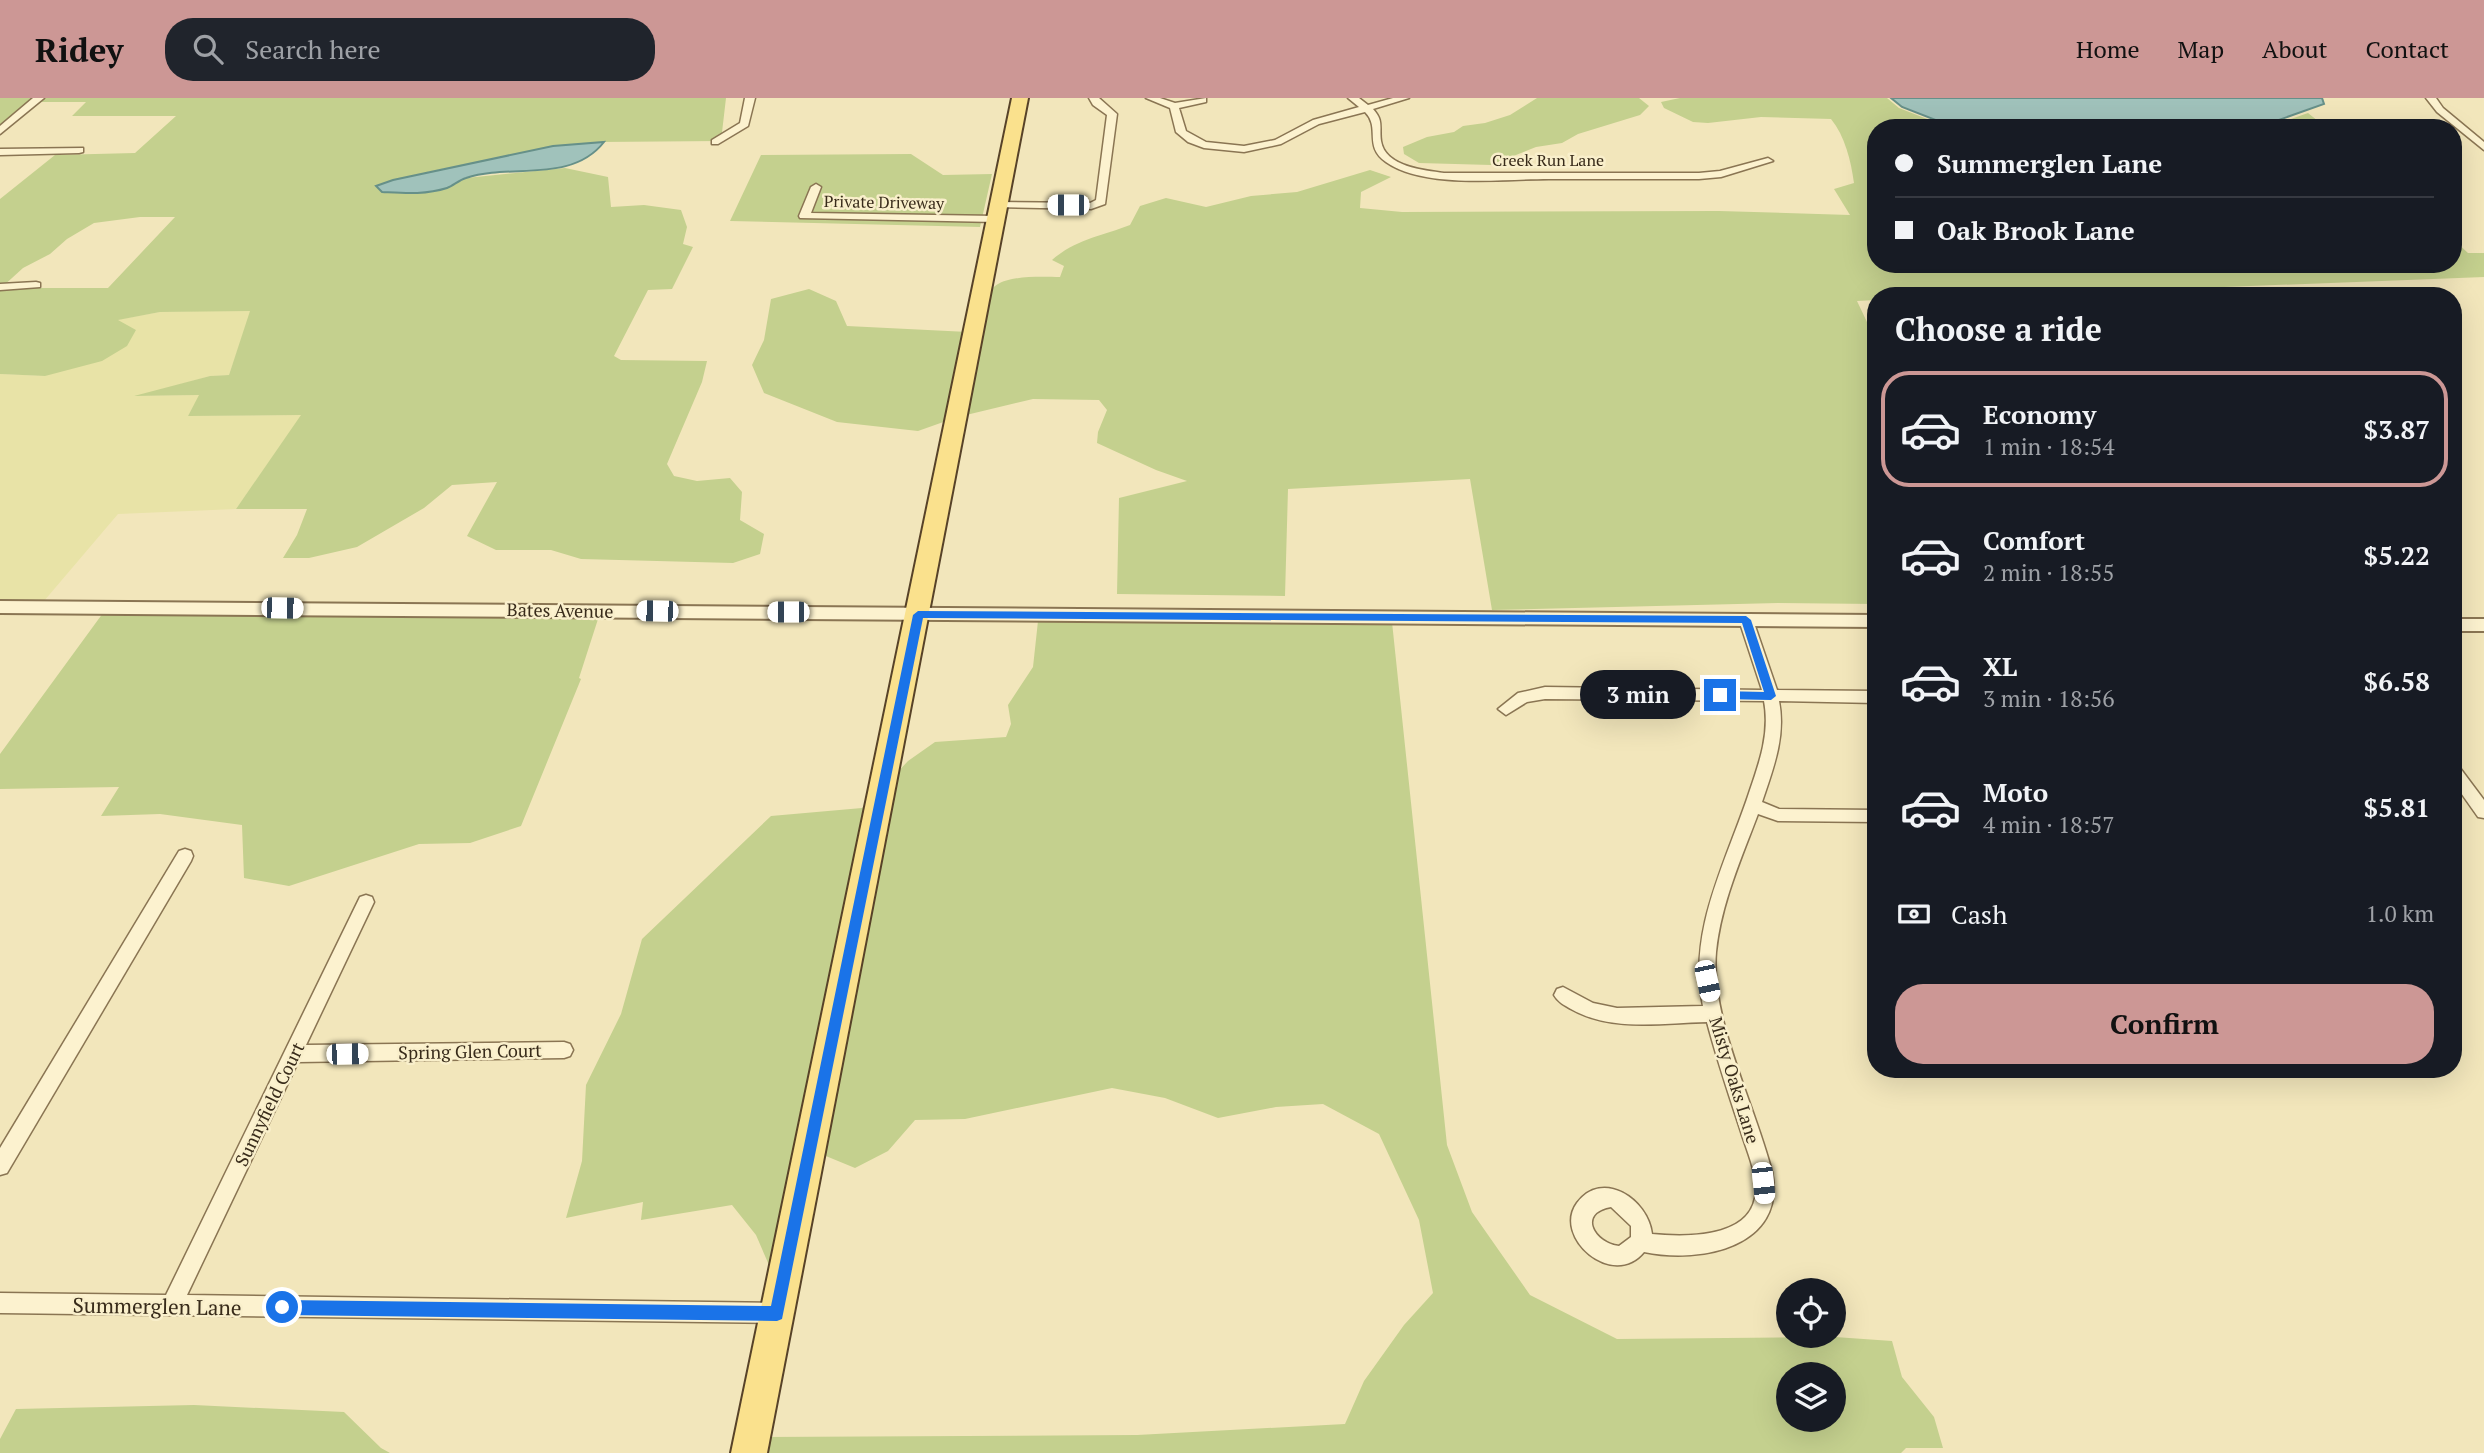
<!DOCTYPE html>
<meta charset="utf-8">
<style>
body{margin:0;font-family:"PT Serif",serif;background:#20242c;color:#f1f3f6;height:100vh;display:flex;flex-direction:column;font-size:26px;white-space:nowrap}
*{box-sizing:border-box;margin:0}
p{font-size:23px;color:#9ea1a6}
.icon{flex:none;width:38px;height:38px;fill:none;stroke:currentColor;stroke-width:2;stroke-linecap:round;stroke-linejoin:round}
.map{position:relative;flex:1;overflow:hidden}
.sheet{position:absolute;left:1867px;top:189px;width:595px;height:791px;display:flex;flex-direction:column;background:#171b24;border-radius:28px;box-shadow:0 7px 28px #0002}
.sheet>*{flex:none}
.hud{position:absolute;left:1867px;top:21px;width:595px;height:154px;border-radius:28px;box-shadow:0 7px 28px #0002;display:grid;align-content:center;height:154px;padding:0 28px;background:#171b24}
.fabs{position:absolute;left:1776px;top:1180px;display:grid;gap:14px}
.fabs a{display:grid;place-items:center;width:70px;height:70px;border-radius:50%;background:#171b24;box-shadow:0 7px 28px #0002;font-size:35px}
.end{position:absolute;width:32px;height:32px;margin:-16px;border:9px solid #1a73e8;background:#fff;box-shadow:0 0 0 4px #fff}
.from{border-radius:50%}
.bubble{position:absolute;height:49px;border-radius:24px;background:#171b24;box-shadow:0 7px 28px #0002;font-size:23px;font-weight:600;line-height:49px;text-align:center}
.car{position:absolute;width:21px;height:42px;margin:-21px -10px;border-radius:9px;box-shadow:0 0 5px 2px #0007;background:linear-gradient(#fff 24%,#345 0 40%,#fff 0 76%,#345 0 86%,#fff 0)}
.hud b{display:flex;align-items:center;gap:24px;height:66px;font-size:26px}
.hud b+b{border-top:2px solid #363941}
.hud i{width:18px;height:18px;background:#f1f3f6}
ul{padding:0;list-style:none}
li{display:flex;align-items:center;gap:21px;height:116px;margin:0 14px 10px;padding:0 14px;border:4px solid transparent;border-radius:28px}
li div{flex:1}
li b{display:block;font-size:26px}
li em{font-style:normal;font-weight:600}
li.on{border-color:#cc9795}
li>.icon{width:63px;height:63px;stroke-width:1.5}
h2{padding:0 28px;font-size:32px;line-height:84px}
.pay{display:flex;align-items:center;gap:18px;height:77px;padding:0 28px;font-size:26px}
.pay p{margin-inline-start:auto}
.cta{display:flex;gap:14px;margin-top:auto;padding:14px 28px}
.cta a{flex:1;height:80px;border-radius:28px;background:#cc9795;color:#111;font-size:28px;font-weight:600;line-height:80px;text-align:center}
header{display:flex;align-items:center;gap:42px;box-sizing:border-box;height:98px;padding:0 35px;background:#cc9795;color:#111}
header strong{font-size:33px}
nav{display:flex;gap:38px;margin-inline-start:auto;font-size:24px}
.search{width:490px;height:63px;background:#20242c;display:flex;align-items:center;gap:18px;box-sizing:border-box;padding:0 24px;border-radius:28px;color:#9ea1a6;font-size:26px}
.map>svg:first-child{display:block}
.farmland{fill:#e8e3a7}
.green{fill:#c4d08e;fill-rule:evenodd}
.water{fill:#a0c2bb;stroke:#669089;stroke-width:2}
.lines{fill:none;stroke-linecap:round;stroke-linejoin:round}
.minor-casing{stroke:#8a7553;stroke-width:3}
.tertiary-casing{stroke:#8a7553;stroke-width:4}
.primary-casing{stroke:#574228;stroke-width:4}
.minor{fill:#fcf2cf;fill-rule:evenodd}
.tertiary{fill:#fcf2cf;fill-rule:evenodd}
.primary{fill:#fae18d;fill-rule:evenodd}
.route{fill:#1a73e8}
.labels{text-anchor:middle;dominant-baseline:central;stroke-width:5;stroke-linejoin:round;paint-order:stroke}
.far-street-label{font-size:16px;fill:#382b1a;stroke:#f9efcb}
.street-label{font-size:18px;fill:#382b1a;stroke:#f9efcb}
.near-street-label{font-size:21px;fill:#382b1a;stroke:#f9efcb}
</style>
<header>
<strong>Ridey</strong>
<div class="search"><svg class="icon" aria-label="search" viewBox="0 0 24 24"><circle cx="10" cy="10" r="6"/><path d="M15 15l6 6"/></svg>Search here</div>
<nav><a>Home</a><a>Map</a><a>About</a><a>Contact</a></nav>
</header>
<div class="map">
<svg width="2484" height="1355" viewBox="0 0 2484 1355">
<rect width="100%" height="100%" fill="#f2e6bb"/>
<polygon class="farmland" points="230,212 251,213 229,277 210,278 138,298 200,297 188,318 302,317 236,411 118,416 44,503 0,504 0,276 45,278 136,233 116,222 160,214"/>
<g class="green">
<path d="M0,0h726l-5,43 -121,1 -47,4 -125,26 19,16 19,-10 99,-10 43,9 3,30 33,-2 37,5 6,17 -4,17 10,3 -21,42 -24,1 -34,66 7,4 86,1 -5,21 -35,82 7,12 23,5 33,-3 12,14 -2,28 24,14 -4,20 -27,9 -152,-4 -30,-9h-55l-29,-14 30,-54 -45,3 -28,23 -67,39 -48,11h-26l14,-23 10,-26h-71l65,-94 -113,1 11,-21 -65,1 76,-20 19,-1 21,-64 -90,1 -42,8 18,10 -9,16 -25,15 -57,15 -45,-2v-175l55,-44 80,-2 41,-37h-104l14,-14h-52l-34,27zM140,119h35l-67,71h-107l22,-20 27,-14 17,-15 27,-16z"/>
<polygon points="1537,0 1639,0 1649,8 1640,17 1578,36 1562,45 1536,49 1491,67 1419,65 1404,56 1403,49 1427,39 1454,34 1463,28 1485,25 1510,17"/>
<path d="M1680,0h207l12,10 51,20h-74v136h578v-24l14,13h16v24l-493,19h-115v4l-19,1 19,40v263l-98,-1 -286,7 -22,-131 -182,10 -3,107 -168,-2 2,-96 68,-17 -31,-11 -59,-27 1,-11 9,-22 -8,-10 -66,-1 -71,17 27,-107c-10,-37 48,-32 71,-32l4,-11 -12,-6c24,-21 50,-24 78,-35l10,-19 26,-8 40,9 45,-11 46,-4 73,-22 21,7 -30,15 -1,16 42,4 317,-1 131,4 -16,-26 20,-6c-3,-22 -9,-47 -23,-64l-70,-2 -53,6 -15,-1 -29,-14 -3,-6z"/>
<polygon points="2308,15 2323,27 2333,30 2265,30"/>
<polygon points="911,56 943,77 992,76 980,129 730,123 761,57"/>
<polygon points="809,191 836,203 847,228 968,234 949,322 918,333 837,324 764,295 752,267 764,242 771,201"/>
<polygon points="103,515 599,518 579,580 581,581 521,728 470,745 419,746 289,788 244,780 242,727 160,716 101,718 119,689 0,691 0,656"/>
<path d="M1038,523l354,1 55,523 25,67 58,83 87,44 218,-2 57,4 10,36 32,40 9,31h-37l-5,5h-1142l3,-16 375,-2 208,-11 19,-43 40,-56 29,-32 -14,-73 -40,-86 -56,-30 -47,3 -58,11 -53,-20 -53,-10 -147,31 -50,1 -27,31 -33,17 -34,-14 71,-376 16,-17 27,-19 71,-5 5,-13 -3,-19 25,-38zM1788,1276h46v45h-46z"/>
<polygon points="873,698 772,1174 756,1137 732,1107 641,1122 643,1104 566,1120 582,1063 586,987 621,916 642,841 771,718 862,710"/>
<polygon points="194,1307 344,1314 381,1350 390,1355 0,1355 0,1341 16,1311"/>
</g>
<g class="water">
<polygon points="1891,0 2322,0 2324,6 2256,30 1956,30 1902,9"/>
<path d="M604,44c-33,42 -93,21 -138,36 -7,2 -13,8 -19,10 -22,7 -44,5 -65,4l-6,-6 17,-6 160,-34z"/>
</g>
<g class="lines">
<defs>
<g id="minor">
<polygon points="33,0 44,0 0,36 0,28"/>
<polygon points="745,0 755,0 748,28 718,46 712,46 712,42 740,25"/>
<polygon points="1089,0 1099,0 1117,16 1105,106 1091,111 995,109 995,105 999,104 1090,105 1096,102 1107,17 1093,7"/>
<path d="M1146,0h14l15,5 31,-5v4l-27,6 7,23 20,11 38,4 31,-6 38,-20 46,-13 -11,-9h11l9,7 25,-7h16l-36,11c11,12 6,18 8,32 4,26 43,29 63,32h255l21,-2 48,-13 5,3 -52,16 -22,2c-50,0 -100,0 -150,0 -45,0 -125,10 -163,-17 -23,-16 -5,-34 -21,-50l-46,12 -38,20 -37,8 -40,-4 -16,-6 -12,-10 -6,-24z"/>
<polygon points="2426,0 2436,0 2443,10 2484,44 2484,52 2437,14"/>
<polygon points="83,50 83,54 79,55 0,57 0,51"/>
<polygon points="816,86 821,89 811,115 996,118 1001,121 996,124 800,120 799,118 811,89"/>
<polygon points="36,184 40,185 40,189 0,192 0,186"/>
<path d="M1746,517l7,5 24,70 99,1v12l-97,-2c7,36 -6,68 -17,101l17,7 97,1v12l-98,-1 -20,-7c-17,45 -37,90 -42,138 -6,67 39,153 56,220 15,75 -71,92 -128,80 -31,38 -92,-15 -67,-49 25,-34 71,-4 75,31 31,3 95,5 103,-36 4,-20 -7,-44 -13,-63 -12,-37 -25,-75 -35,-113 -45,1 -96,10 -136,-13 -7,-4 -13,-7 -17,-14l3,-6 6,-2 30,16 24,5 86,-2c-16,-76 24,-145 47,-216 10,-29 20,-58 14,-89l-219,-2 -18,3 -21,13 -8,-6 20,-16 27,-6 217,3 -23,-70zM1611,1109l20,19v11l-12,9c-25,-3 -42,-33 -8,-39z"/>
<polygon points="2454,668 2460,670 2484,702 2484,720 2478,719 2454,685"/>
<polygon points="185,751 191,753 193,758 191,763 7,1075 0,1077 0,1050 179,753"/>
<polygon points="366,797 372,799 374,804 306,947 564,944 570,946 573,952 570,958 564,960 298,964 187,1197 777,1205 784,1208 787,1215 784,1222 777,1225 0,1215 0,1195 166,1197 360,799"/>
</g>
<g id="tertiary">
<polygon points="0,503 1876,517 1876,529 0,515"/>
<rect x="2454" y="521" width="30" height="12"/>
</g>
<polygon id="primary" points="1012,0 1028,0 767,1355 731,1355"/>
</defs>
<use href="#minor" class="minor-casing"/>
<use href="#tertiary" class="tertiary-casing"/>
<use href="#primary" class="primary-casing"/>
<use href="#minor" class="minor"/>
<use href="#tertiary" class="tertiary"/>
<use href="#primary" class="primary"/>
</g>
<polygon class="route" points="918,513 1746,518 1751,522 1776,598 1771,602 1720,601 1715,597 1720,593 1764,594 1742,525 923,520 782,1221 777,1223 282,1217 276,1215 274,1209 276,1204 282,1202 771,1208 913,517"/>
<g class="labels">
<g class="far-street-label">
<text x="1548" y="62">Creek Run Lane</text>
<text transform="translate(884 104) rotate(1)">Private Driveway</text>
</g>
<g class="street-label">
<text transform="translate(560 512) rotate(1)">Bates Avenue</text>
<text transform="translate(470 953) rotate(-1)">Spring Glen Court</text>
<text transform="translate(1735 982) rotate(73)">Misty Oaks Lane</text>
<text transform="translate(269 1006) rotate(-64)">Sunnyfield Court</text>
</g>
<g class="near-street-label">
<text transform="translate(157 1208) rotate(1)">Summerglen Lane</text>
</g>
</g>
</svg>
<div class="fabs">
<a><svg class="icon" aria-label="locate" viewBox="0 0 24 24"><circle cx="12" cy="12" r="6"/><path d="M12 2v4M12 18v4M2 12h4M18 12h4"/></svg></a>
<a><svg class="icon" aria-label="layers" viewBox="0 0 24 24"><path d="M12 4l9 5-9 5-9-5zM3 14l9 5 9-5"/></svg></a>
</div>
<i class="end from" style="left:282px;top:1209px"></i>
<i class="end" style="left:1720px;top:597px"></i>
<div class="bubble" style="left:1580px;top:572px;width:116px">3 min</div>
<i class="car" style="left:1068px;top:107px;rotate:270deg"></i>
<i class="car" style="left:282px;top:510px;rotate:91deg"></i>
<i class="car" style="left:657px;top:513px;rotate:271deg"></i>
<i class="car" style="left:788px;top:514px;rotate:270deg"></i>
<i class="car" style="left:1707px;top:883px;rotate:168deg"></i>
<i class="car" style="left:347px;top:956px;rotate:89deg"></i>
<i class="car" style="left:1763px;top:1085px;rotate:174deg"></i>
<div class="hud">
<b><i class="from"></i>Summerglen Lane</b>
<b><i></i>Oak Brook Lane</b>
</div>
<section class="sheet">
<h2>Choose a ride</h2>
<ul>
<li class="on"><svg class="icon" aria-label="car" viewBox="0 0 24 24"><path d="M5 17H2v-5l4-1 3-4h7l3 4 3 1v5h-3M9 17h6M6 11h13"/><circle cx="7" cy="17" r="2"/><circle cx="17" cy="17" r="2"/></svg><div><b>Economy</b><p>1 min · 18:54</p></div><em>$3.87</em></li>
<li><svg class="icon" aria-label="car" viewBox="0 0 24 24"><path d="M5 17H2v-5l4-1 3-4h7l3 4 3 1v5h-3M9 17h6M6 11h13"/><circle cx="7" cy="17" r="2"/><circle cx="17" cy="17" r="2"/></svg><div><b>Comfort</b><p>2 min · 18:55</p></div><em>$5.22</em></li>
<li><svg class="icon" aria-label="car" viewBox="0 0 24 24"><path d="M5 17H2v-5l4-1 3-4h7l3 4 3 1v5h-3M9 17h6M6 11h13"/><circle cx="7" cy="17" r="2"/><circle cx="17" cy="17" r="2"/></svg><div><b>XL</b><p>3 min · 18:56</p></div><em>$6.58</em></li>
<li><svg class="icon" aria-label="car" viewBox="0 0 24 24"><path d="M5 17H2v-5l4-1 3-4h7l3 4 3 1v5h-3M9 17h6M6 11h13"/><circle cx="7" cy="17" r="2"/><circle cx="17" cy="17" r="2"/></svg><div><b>Moto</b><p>4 min · 18:57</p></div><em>$5.81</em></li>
</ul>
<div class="pay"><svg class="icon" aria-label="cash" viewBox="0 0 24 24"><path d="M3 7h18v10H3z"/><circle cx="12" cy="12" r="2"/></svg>Cash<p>1.0 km</p></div>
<div class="cta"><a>Confirm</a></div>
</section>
</div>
